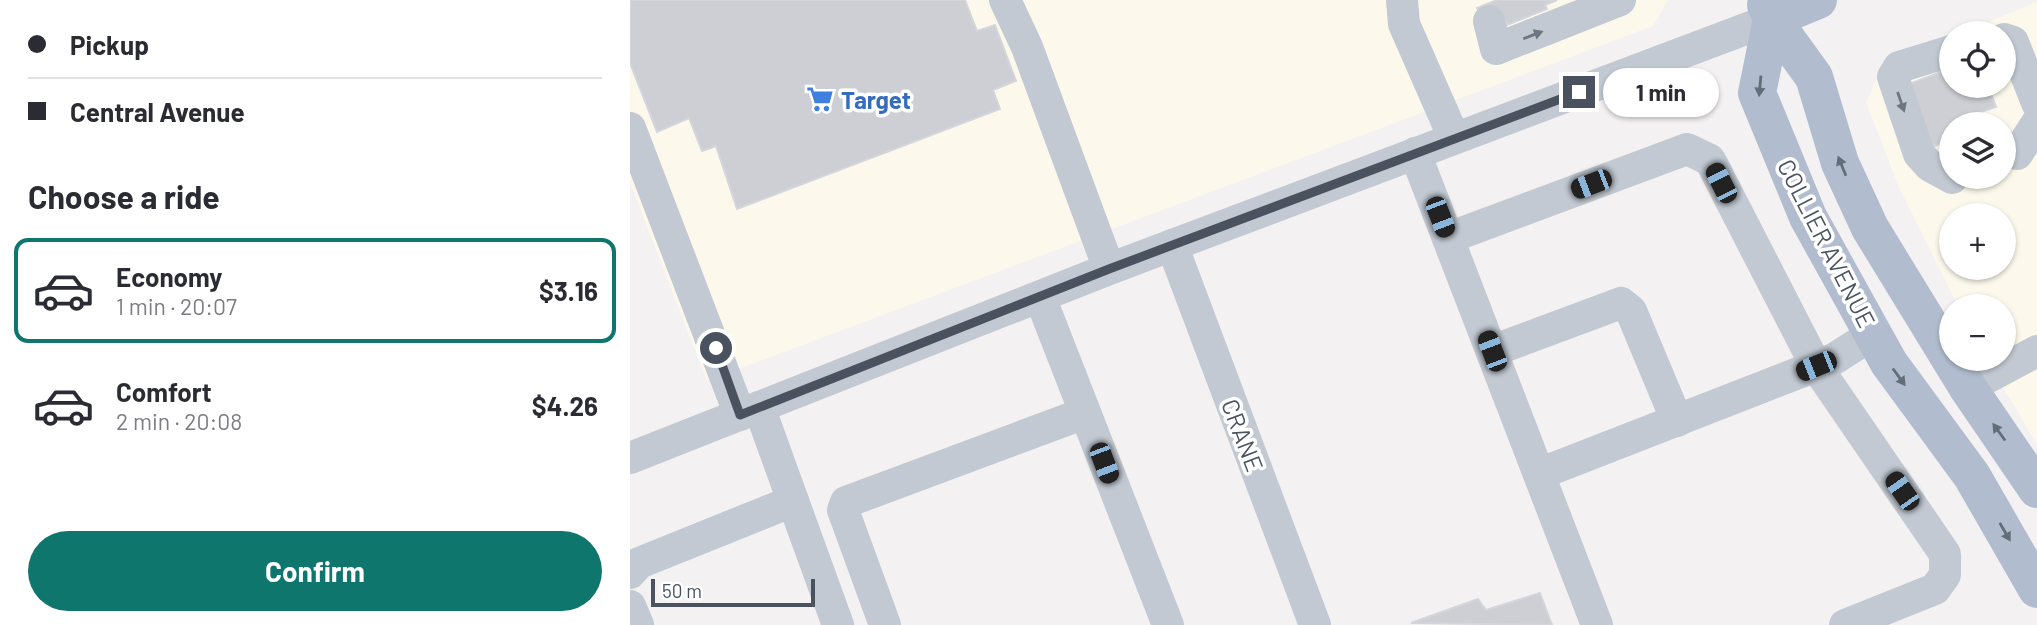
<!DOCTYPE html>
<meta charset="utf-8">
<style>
body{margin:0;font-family:Barlow,sans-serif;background:#f2f2f3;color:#2b2b33;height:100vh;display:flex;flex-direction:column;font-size:26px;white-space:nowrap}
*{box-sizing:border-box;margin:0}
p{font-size:23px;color:#7c7c81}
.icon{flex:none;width:38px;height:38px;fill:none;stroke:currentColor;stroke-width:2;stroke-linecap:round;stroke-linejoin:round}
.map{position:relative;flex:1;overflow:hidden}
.side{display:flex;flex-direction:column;background:#fff;width:630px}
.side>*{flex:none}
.guide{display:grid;align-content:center;height:154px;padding:0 28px;background:#fff}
.controls{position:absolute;left:1309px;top:21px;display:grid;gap:14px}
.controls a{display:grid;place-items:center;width:77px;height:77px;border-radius:50%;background:#fff;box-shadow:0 2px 5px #0004;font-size:35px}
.scale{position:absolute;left:21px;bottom:18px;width:164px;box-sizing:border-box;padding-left:7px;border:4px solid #49525e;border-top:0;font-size:19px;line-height:24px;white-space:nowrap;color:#49525e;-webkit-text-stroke:5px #fff;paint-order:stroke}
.end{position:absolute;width:32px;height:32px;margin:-16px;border:9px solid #49525e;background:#fff;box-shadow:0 0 0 4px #fff}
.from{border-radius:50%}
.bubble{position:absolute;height:49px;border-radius:24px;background:#fff;box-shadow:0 2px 5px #0004;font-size:23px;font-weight:700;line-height:49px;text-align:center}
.car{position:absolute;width:21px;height:42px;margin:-21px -10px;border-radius:9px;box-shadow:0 0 5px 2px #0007;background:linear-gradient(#222 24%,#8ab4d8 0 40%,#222 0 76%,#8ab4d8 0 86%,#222 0)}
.guide b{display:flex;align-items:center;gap:24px;height:66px;font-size:26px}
.guide b+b{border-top:2px solid #e1e1e2}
.guide i{width:18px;height:18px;background:#2b2b33}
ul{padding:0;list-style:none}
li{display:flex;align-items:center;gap:21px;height:105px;margin:0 14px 10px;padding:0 14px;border:4px solid transparent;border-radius:14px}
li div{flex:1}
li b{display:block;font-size:26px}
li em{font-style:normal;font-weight:700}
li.current{border-color:#0f766e}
li>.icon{width:63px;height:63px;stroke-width:1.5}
h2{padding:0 28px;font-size:32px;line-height:84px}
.button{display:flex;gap:14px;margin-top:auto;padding:14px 28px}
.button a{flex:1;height:80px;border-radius:42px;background:#0f766e;color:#fff;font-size:28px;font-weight:700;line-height:80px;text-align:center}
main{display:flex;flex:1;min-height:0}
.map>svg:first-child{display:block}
.commercial{fill:#fcf9ec;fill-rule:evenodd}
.building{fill:#cecfd5;stroke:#d5d6dc;stroke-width:2}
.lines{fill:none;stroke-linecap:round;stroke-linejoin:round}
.minor{stroke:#c2c9d2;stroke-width:32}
.major{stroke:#b1bdcf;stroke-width:38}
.oneway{fill:#6d7681}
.oneway2{fill:#636d7a}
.route{stroke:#49525e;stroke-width:9}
.labels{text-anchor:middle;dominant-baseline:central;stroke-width:7;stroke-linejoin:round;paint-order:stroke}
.shop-label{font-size:24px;font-weight:bold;fill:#366cbe;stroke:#fff;text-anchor:start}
.street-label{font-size:24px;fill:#49525e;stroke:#fff}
</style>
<main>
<section class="side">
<div class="guide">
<b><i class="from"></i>Pickup</b>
<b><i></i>Central Avenue</b>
</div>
<h2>Choose a ride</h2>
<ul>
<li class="current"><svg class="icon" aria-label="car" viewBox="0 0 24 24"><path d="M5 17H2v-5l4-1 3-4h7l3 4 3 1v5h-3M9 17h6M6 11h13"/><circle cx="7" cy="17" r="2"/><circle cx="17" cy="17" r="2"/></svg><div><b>Economy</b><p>1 min · 20:07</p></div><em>$3.16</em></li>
<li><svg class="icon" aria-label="car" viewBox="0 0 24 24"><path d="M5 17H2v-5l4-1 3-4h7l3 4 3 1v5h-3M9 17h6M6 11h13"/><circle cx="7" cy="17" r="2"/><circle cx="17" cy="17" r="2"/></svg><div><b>Comfort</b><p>2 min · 20:08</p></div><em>$4.26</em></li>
</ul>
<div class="button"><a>Confirm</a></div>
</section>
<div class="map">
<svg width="1407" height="625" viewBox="0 0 1407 625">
<rect width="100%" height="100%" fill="#f3f1f1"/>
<g class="commercial">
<polygon points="0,0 1038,0 1023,26 77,381 0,182"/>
<path d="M1407,2v442l-51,-85h18v-53h-46l-60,-121 -32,-83 16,-35 69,-29v48h53v-53h-42zM1321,124h53v53h-53zM1321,215h53v53h-53z"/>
</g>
<g class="building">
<polygon points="0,0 335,0 347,31 365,25 386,81 363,90 370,109 107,209 86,146 72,151 59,118 27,132 0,63"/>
<polygon points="867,0 927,0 915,5 917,9 877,25 873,16 854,23 847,8"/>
<polygon points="1321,68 1321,86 1358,86 1366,107 1345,114 1349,124 1321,124 1321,140 1302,147 1279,84"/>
<polygon points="910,593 922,625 781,623 848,599 856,610"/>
</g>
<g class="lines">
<g class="minor">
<polyline points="375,0 397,47 479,269"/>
<polyline points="772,0 774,24 824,138"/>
<polyline points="859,21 866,49 990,0"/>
<polyline points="1374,39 1383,42 1407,103"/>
<polyline points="1321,51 1269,67 1263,77 1289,154 1300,166 1322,178"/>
<polyline points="0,128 110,415"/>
<polyline points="785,153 967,625"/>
<polyline points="1387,154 1407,123"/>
<polyline points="818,238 1057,149 1080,160 1186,366 1315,554 1315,575 1305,589 1215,625"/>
<polyline points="542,245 685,625"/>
<polyline points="410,297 538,625"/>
<polyline points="862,351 991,303 1001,311 1047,421"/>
<polyline points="1338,388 1407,351"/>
<polyline points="0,458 479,269 1142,19"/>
<polyline points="909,474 1204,359 1243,334"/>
<polyline points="163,501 208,625"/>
<polyline points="0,573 9,563 163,501 129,407"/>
<polyline points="0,606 8,625"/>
<polyline points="255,625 213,510 216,502 455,413"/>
</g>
<g class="major">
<polyline points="1136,5 1142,19 1184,77 1210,163 1240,228 1338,388 1407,489"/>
<polyline points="1142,19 1127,93 1178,217 1259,363 1342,476 1407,589"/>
<polyline points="1142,19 1188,0"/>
</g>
</g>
<defs><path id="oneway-solid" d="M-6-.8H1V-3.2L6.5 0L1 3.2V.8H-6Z" transform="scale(1.75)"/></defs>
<g class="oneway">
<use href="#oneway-solid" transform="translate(903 35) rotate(-21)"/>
<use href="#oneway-solid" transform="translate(1271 102) rotate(71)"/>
</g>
<g class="oneway2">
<use href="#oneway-solid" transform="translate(1130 86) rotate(95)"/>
<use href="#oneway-solid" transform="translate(1212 166) rotate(-112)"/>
<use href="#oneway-solid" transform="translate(1269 377) rotate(54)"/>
<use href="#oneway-solid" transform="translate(1369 432) rotate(-126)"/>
<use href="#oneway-solid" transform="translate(1375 532) rotate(60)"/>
</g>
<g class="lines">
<polyline class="route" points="86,348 110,415 479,269 949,92"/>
</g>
<defs>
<symbol id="supermarket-bare" viewBox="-9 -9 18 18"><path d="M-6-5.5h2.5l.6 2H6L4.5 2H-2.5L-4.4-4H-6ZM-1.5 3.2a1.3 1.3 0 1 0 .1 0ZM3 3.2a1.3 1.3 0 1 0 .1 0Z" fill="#3f7fe0" stroke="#fff" stroke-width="2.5" paint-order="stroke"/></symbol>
</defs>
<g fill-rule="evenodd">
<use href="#supermarket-bare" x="171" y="80" width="38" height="38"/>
</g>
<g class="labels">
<g class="shop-label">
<text x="211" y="99">Target</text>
</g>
<g class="street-label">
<text transform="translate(1197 243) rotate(63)">COLLIER AVENUE</text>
<text transform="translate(613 435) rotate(69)">CRANE</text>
</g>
</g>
</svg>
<div class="controls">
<a><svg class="icon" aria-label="locate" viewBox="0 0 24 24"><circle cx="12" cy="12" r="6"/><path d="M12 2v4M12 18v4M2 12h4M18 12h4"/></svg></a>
<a><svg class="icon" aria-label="layers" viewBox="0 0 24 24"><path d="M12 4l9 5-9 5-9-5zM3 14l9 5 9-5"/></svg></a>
<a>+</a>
<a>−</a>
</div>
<div class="scale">50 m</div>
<i class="end from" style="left:86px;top:348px"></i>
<i class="end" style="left:949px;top:92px"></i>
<div class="bubble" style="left:973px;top:68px;width:116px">1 min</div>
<i class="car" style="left:1091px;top:183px;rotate:333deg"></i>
<i class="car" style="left:961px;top:184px;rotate:249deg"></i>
<i class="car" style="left:810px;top:217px;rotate:159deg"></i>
<i class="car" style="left:862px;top:351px;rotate:339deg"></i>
<i class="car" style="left:1186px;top:366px;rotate:248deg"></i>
<i class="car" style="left:474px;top:463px;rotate:159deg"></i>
<i class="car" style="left:1272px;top:491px;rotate:325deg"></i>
</div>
</main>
